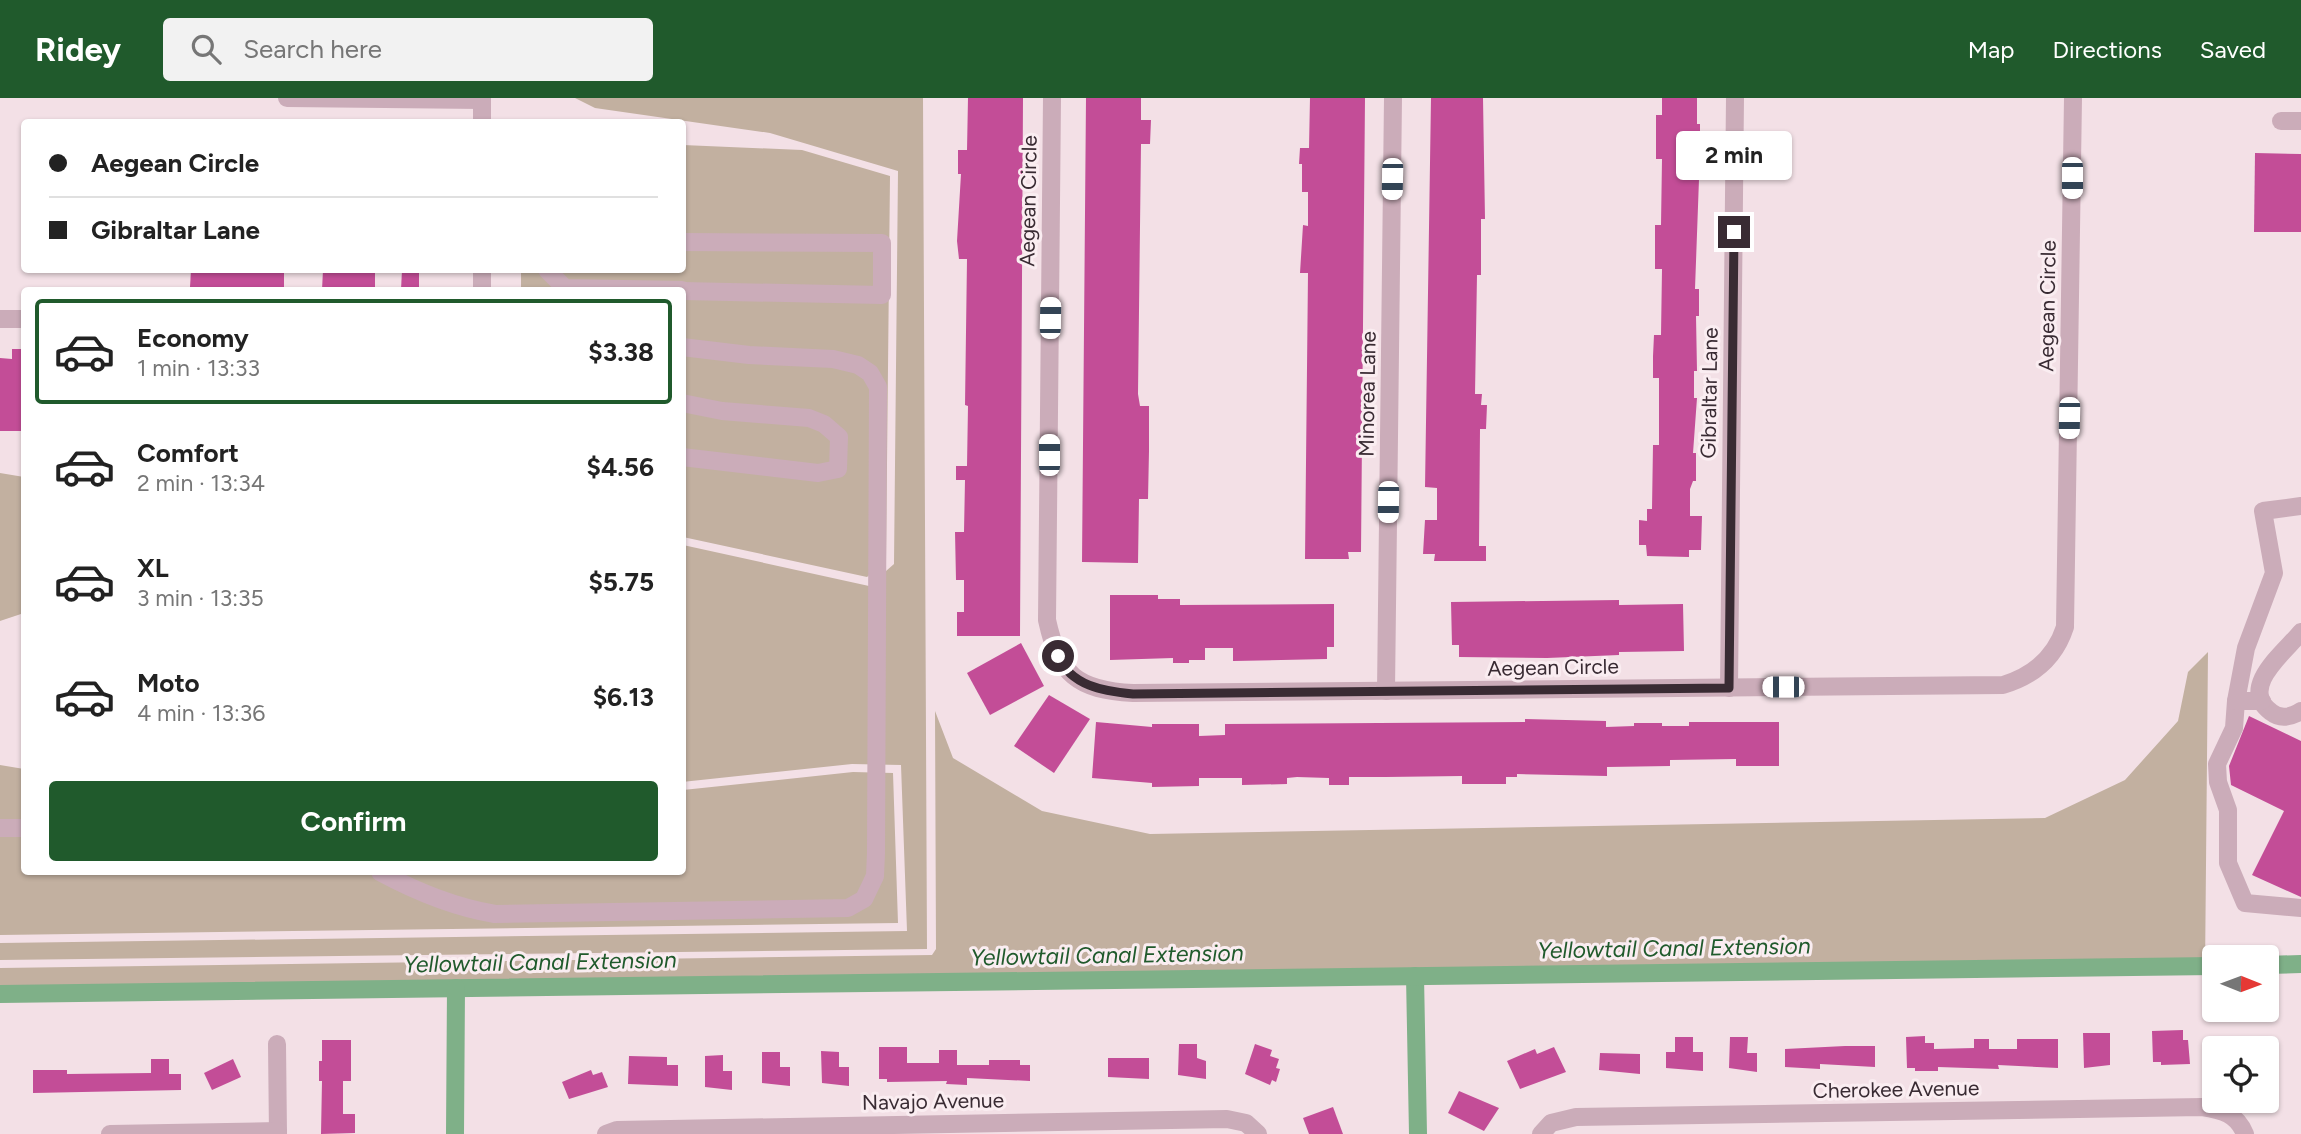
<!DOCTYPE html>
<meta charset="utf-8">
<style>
body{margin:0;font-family:Figtree,sans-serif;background:#f2f2f2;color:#222;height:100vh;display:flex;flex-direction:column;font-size:26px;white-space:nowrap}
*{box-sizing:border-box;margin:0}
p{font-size:23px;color:#767676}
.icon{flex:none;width:38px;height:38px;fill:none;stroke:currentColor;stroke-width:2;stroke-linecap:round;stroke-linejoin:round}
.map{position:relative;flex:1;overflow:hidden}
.sheet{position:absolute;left:21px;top:189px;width:665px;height:588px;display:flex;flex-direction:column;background:#fff;border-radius:7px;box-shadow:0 2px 5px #0004}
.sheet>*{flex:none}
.banner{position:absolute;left:21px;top:21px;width:665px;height:154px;border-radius:7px;box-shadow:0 2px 5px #0004;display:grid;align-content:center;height:154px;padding:0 28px;background:#fff}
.needle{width:46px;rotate:91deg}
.controls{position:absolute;left:2202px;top:847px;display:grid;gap:14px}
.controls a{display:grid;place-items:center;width:77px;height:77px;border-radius:7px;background:#fff;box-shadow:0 2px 5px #0004;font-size:35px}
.end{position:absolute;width:32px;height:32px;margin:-16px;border:9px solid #392b33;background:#fff;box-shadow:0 0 0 4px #fff}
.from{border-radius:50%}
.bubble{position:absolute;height:49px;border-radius:7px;background:#fff;box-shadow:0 2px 5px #0004;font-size:23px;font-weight:700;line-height:49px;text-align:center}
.car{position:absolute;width:21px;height:42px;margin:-21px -10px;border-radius:9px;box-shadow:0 0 5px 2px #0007;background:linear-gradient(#fff 24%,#345 0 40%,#fff 0 76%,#345 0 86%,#fff 0)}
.banner b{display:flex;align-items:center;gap:24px;height:66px;font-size:26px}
.banner b+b{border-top:2px solid #e0e0e0}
.banner i{width:18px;height:18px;background:#222}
ul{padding:12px 0 0;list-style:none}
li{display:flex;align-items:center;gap:21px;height:105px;margin:0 14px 10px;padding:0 14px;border:4px solid transparent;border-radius:7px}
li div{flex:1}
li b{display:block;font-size:26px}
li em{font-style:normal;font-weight:700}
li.selected{border-color:#205a2c}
li>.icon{width:63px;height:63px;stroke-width:1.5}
.button{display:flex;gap:14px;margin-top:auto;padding:14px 28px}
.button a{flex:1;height:80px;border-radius:7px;background:#205a2c;color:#fff;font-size:28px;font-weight:700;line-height:80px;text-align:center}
header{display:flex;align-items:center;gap:42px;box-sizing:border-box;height:98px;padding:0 35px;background:#205a2c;color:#fff}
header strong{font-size:33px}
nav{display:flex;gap:38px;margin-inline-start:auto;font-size:24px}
.search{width:490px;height:63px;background:#f2f2f2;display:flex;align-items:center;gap:18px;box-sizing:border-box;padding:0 24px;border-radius:7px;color:#767676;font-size:26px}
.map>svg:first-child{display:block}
.green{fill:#c2b0a0}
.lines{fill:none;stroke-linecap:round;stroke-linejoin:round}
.canal{stroke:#7fb088;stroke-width:18}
.building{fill:#c34d97}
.minor{stroke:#cbacb9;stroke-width:18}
.route{stroke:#392b33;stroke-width:9}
.labels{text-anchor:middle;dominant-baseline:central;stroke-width:6;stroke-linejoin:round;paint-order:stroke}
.street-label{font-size:21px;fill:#392b33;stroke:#faedf1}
.water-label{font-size:23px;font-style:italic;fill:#205a2c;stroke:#faedf1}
</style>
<header>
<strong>Ridey</strong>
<div class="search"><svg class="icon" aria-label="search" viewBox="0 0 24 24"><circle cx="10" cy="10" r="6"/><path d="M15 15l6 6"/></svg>Search here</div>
<nav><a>Map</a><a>Directions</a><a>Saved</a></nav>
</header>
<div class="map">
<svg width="2301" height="1036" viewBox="0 0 2301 1036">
<rect width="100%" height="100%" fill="#f3e0e6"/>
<g class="green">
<polygon points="575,0 923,0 927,851 0,862 0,845 907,833 901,667 852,666 682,684 683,447 869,488 894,466 898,73 770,35 595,10"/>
<polygon points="683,47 802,52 890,78 886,463 867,479 683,439 682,192 521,192 521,172 682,172"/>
<polygon points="0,375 24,379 24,515 0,523"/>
<polygon points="2208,554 2205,873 0,900 0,870 932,857 936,851 935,613 953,660 1042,713 1150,736 2045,720 2125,682 2178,623 2188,574"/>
<polygon points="0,667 24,671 24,774 682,774 683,692 853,674 893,675 898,825 0,837"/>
</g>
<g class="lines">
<g class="canal">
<polyline points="2266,867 2301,866"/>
<polyline points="1415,878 1418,1036"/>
<polyline points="0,896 2214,868"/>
<polyline points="455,1036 456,890"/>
</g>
</g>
<g class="building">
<polygon points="968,0 1023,0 1020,538 957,538 957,514 964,514 964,482 956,482 955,434 964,434 965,382 956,382 956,368 967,368 968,308 965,307 967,161 959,161 957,143 961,76 958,76 958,52 967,52"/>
<polygon points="1086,0 1141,0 1141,22 1151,22 1150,46 1141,46 1138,296 1140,308 1149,308 1149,353 1148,401 1139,401 1138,465 1082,464"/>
<polygon points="1310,0 1365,0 1361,454 1348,454 1349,461 1305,461 1308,175 1300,175 1303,127 1308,128 1308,94 1302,94 1302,66 1299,66 1300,50 1309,50"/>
<polygon points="1431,0 1483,0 1485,121 1481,121 1481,177 1477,177 1475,296 1482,296 1481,307 1487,307 1486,331 1480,331 1479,448 1486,448 1486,463 1434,463 1435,456 1423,456 1425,422 1437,422 1437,390 1425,389"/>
<polygon points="1662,0 1697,0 1697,26 1700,26 1700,53 1696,53 1697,81 1699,81 1695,191 1699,191 1699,218 1696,218 1697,273 1694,273 1694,300 1697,300 1693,355 1696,355 1696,383 1693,383 1690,391 1690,418 1702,418 1701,452 1689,452 1689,459 1647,458 1646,447 1639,447 1639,422 1647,423 1647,411 1652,411 1653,347 1659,347 1659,280 1653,280 1653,258 1654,237 1661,237 1662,171 1655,171 1655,127 1661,127 1662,61 1656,61 1656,17 1662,17"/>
<polygon points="2255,55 2301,56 2301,134 2254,134"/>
<polygon points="191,172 284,172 284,192 190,189"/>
<polygon points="323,172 375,172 375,189 362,189 362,192 322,192"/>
<polygon points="402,172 419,172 419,192 401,192"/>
<polygon points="12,251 24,251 24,333 0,333 0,260 12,261"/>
<polygon points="1110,497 1158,497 1158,501 1180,501 1180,507 1334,506 1334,549 1327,549 1327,561 1233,563 1233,550 1205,550 1205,562 1189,562 1189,565 1173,565 1173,560 1110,562"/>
<polygon points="1619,502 1619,507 1683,506 1684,553 1619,554 1619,557 1547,560 1459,559 1459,547 1452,547 1451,504"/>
<polygon points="1021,545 1044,588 990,617 967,575"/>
<polygon points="1049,597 1090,621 1054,675 1014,648"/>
<polygon points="2249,618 2301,643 2301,799 2252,777 2284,713 2231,687 2229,668"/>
<polygon points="1525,621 1606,623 1606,629 1634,628 1634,625 1662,625 1662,628 1689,628 1689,624 1779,624 1779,668 1736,668 1736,661 1670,662 1670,668 1607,669 1607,678 1517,676 1517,679 1506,679 1506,686 1462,686 1462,678 1386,679 1349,679 1349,687 1329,687 1329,680 1297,679 1287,680 1287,686 1242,687 1242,680 1199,680 1199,688 1152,689 1152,685 1092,680 1096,624 1152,629 1152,626 1199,626 1199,638 1225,637 1225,626 1525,624"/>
<polygon points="2183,932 2183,942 2188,942 2190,966 2161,967 2161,964 2153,964 2152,933"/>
<polygon points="2083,935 2110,935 2110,967 2084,970"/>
<polygon points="1925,938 1925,945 1934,945 1934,951 1974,950 1974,941 1989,941 1989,951 2017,951 2017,941 2058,941 2058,970 1998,967 1999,971 1938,969 1938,973 1915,973 1915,970 1907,970 1906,939"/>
<polygon points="1675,939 1693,939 1693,954 1703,954 1703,973 1666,970 1666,954 1675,954"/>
<polygon points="1730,939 1748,939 1747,955 1757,955 1757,974 1729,970"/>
<polygon points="322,942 351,942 351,983 343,983 343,1016 355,1016 355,1035 321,1036 322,983 319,983 319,963 322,963"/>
<polygon points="1179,946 1197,946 1197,960 1206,963 1206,981 1178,977"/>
<polygon points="1255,946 1272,952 1270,958 1279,961 1276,970 1280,971 1276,984 1272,982 1270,987 1245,976"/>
<polygon points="1845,948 1875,948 1875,969 1820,966 1820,971 1785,969 1785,951"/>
<polygon points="879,949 907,949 907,965 939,965 939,952 957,952 957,967 989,967 989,962 1020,962 1020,967 1030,967 1030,983 967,980 967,987 946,986 947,983 887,984 887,981 879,981"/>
<polygon points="1554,949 1566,974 1520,991 1507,963 1535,951 1537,956"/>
<polygon points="821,953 839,954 839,969 849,969 849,988 822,985"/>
<polygon points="762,954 780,954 780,969 790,969 790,988 762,985"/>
<polygon points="1600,955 1640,956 1640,976 1599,972"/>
<polygon points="723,957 723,973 732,973 732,992 705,989 705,958"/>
<polygon points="629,958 667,959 667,967 678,967 678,988 628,986"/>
<polygon points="1108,960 1149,960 1149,981 1108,979"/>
<polygon points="151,961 169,961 169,976 181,976 181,992 33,995 33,972 67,972 67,976 151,975"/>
<polygon points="233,961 241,979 212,992 204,975"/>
<polygon points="591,972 593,977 602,974 608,989 569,1001 562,984"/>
<polygon points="1459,993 1499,1010 1484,1033 1448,1015"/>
<polygon points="1333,1009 1343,1036 1309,1036 1303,1020"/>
</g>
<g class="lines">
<g class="minor">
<polyline points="287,0 482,2"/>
<polyline points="482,0 482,24"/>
<path d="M1052,0l-5,522c12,55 30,70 86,73l870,-8c30,-9 52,-27 62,-58l8,-529"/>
<polyline points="2281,23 2301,23"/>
<polyline points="682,144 882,145 882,197 682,193"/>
<polyline points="482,172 482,192"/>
<polyline points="547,172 565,190 682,192"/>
<polyline points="0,221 24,221"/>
<polyline points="682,305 722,313 809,320 824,326 839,339 838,371 818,375 682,359"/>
<path d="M2301,534c-16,20 -63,55 -30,80 10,8 20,5 30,-1"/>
<polyline points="1729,590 1735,0"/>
<polyline points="1386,593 1393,0"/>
<polyline points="2236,603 2234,630 2217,666 2218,684 2228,712 2228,765 2245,805 2301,810"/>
<polyline points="2262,603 2236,603 2246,550 2274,475 2263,413 2301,408"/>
<polyline points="0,730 24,730"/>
<path d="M380,774c37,20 73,35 115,42l353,-6 16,-9 11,-23 1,-23 2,-466 -8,-14 -12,-8 -25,-6 -84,-4 -67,-8"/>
<polyline points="277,946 278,1036"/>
<polyline points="110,1036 278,1033"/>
<polyline points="606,1036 617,1032 1227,1021 1246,1025 1258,1036"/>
<path d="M1541,1036l10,-11 25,-6 626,-10c20,3 35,7 43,27"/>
</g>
</g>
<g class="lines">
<path class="route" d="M1058,558c13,30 45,35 75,38l596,-6 5,-456"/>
</g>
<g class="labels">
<g class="street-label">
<text transform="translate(1028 103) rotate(-89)">Aegean Circle</text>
<text transform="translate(2047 208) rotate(-89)">Aegean Circle</text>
<text transform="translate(1709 295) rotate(-89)">Gibraltar Lane</text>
<text transform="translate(1367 296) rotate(-89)">Minorea Lane</text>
<text transform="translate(1553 569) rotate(-1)">Aegean Circle</text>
<text transform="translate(1896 991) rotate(-1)">Cherokee Avenue</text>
<text transform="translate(933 1003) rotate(-1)">Navajo Avenue</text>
</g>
<g class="water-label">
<text transform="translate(1674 850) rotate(-1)">Yellowtail Canal Extension</text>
<text transform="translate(1107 857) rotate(-1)">Yellowtail Canal Extension</text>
<text transform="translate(540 864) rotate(-1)">Yellowtail Canal Extension</text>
</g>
</g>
</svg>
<div class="controls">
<a><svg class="needle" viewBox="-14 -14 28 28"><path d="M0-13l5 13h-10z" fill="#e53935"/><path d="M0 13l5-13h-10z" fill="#767676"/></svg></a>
<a><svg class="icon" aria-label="locate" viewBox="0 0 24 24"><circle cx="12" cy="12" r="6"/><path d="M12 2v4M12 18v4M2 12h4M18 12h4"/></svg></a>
</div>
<i class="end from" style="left:1058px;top:558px"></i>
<i class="end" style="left:1734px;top:134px"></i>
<div class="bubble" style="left:1676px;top:33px;width:116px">2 min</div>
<i class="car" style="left:2072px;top:80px;rotate:180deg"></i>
<i class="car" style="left:1392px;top:81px;rotate:181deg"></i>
<i class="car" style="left:1050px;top:220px;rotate:1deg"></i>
<i class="car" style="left:2069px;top:320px;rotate:181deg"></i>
<i class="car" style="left:1049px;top:357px;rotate:0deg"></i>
<i class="car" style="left:1388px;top:404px;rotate:181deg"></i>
<i class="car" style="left:1783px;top:589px;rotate:270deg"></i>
<div class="banner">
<b><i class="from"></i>Aegean Circle</b>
<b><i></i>Gibraltar Lane</b>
</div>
<section class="sheet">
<ul>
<li class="selected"><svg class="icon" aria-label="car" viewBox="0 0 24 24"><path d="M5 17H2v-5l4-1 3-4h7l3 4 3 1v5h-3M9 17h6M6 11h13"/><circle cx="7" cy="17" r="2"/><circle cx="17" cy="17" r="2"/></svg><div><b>Economy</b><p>1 min · 13:33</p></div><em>$3.38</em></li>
<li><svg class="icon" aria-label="car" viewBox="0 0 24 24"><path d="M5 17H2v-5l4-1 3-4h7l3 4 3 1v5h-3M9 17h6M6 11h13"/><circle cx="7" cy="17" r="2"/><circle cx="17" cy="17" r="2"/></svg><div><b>Comfort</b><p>2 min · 13:34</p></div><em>$4.56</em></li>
<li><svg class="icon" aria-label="car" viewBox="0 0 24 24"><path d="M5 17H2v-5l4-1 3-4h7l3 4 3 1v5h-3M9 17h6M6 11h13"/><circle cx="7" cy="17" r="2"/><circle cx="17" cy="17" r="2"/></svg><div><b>XL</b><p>3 min · 13:35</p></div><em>$5.75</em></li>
<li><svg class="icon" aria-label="car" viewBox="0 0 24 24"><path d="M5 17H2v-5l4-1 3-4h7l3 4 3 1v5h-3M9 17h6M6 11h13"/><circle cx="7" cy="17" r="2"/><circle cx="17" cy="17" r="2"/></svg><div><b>Moto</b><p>4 min · 13:36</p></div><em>$6.13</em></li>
</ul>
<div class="button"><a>Confirm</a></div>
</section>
</div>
